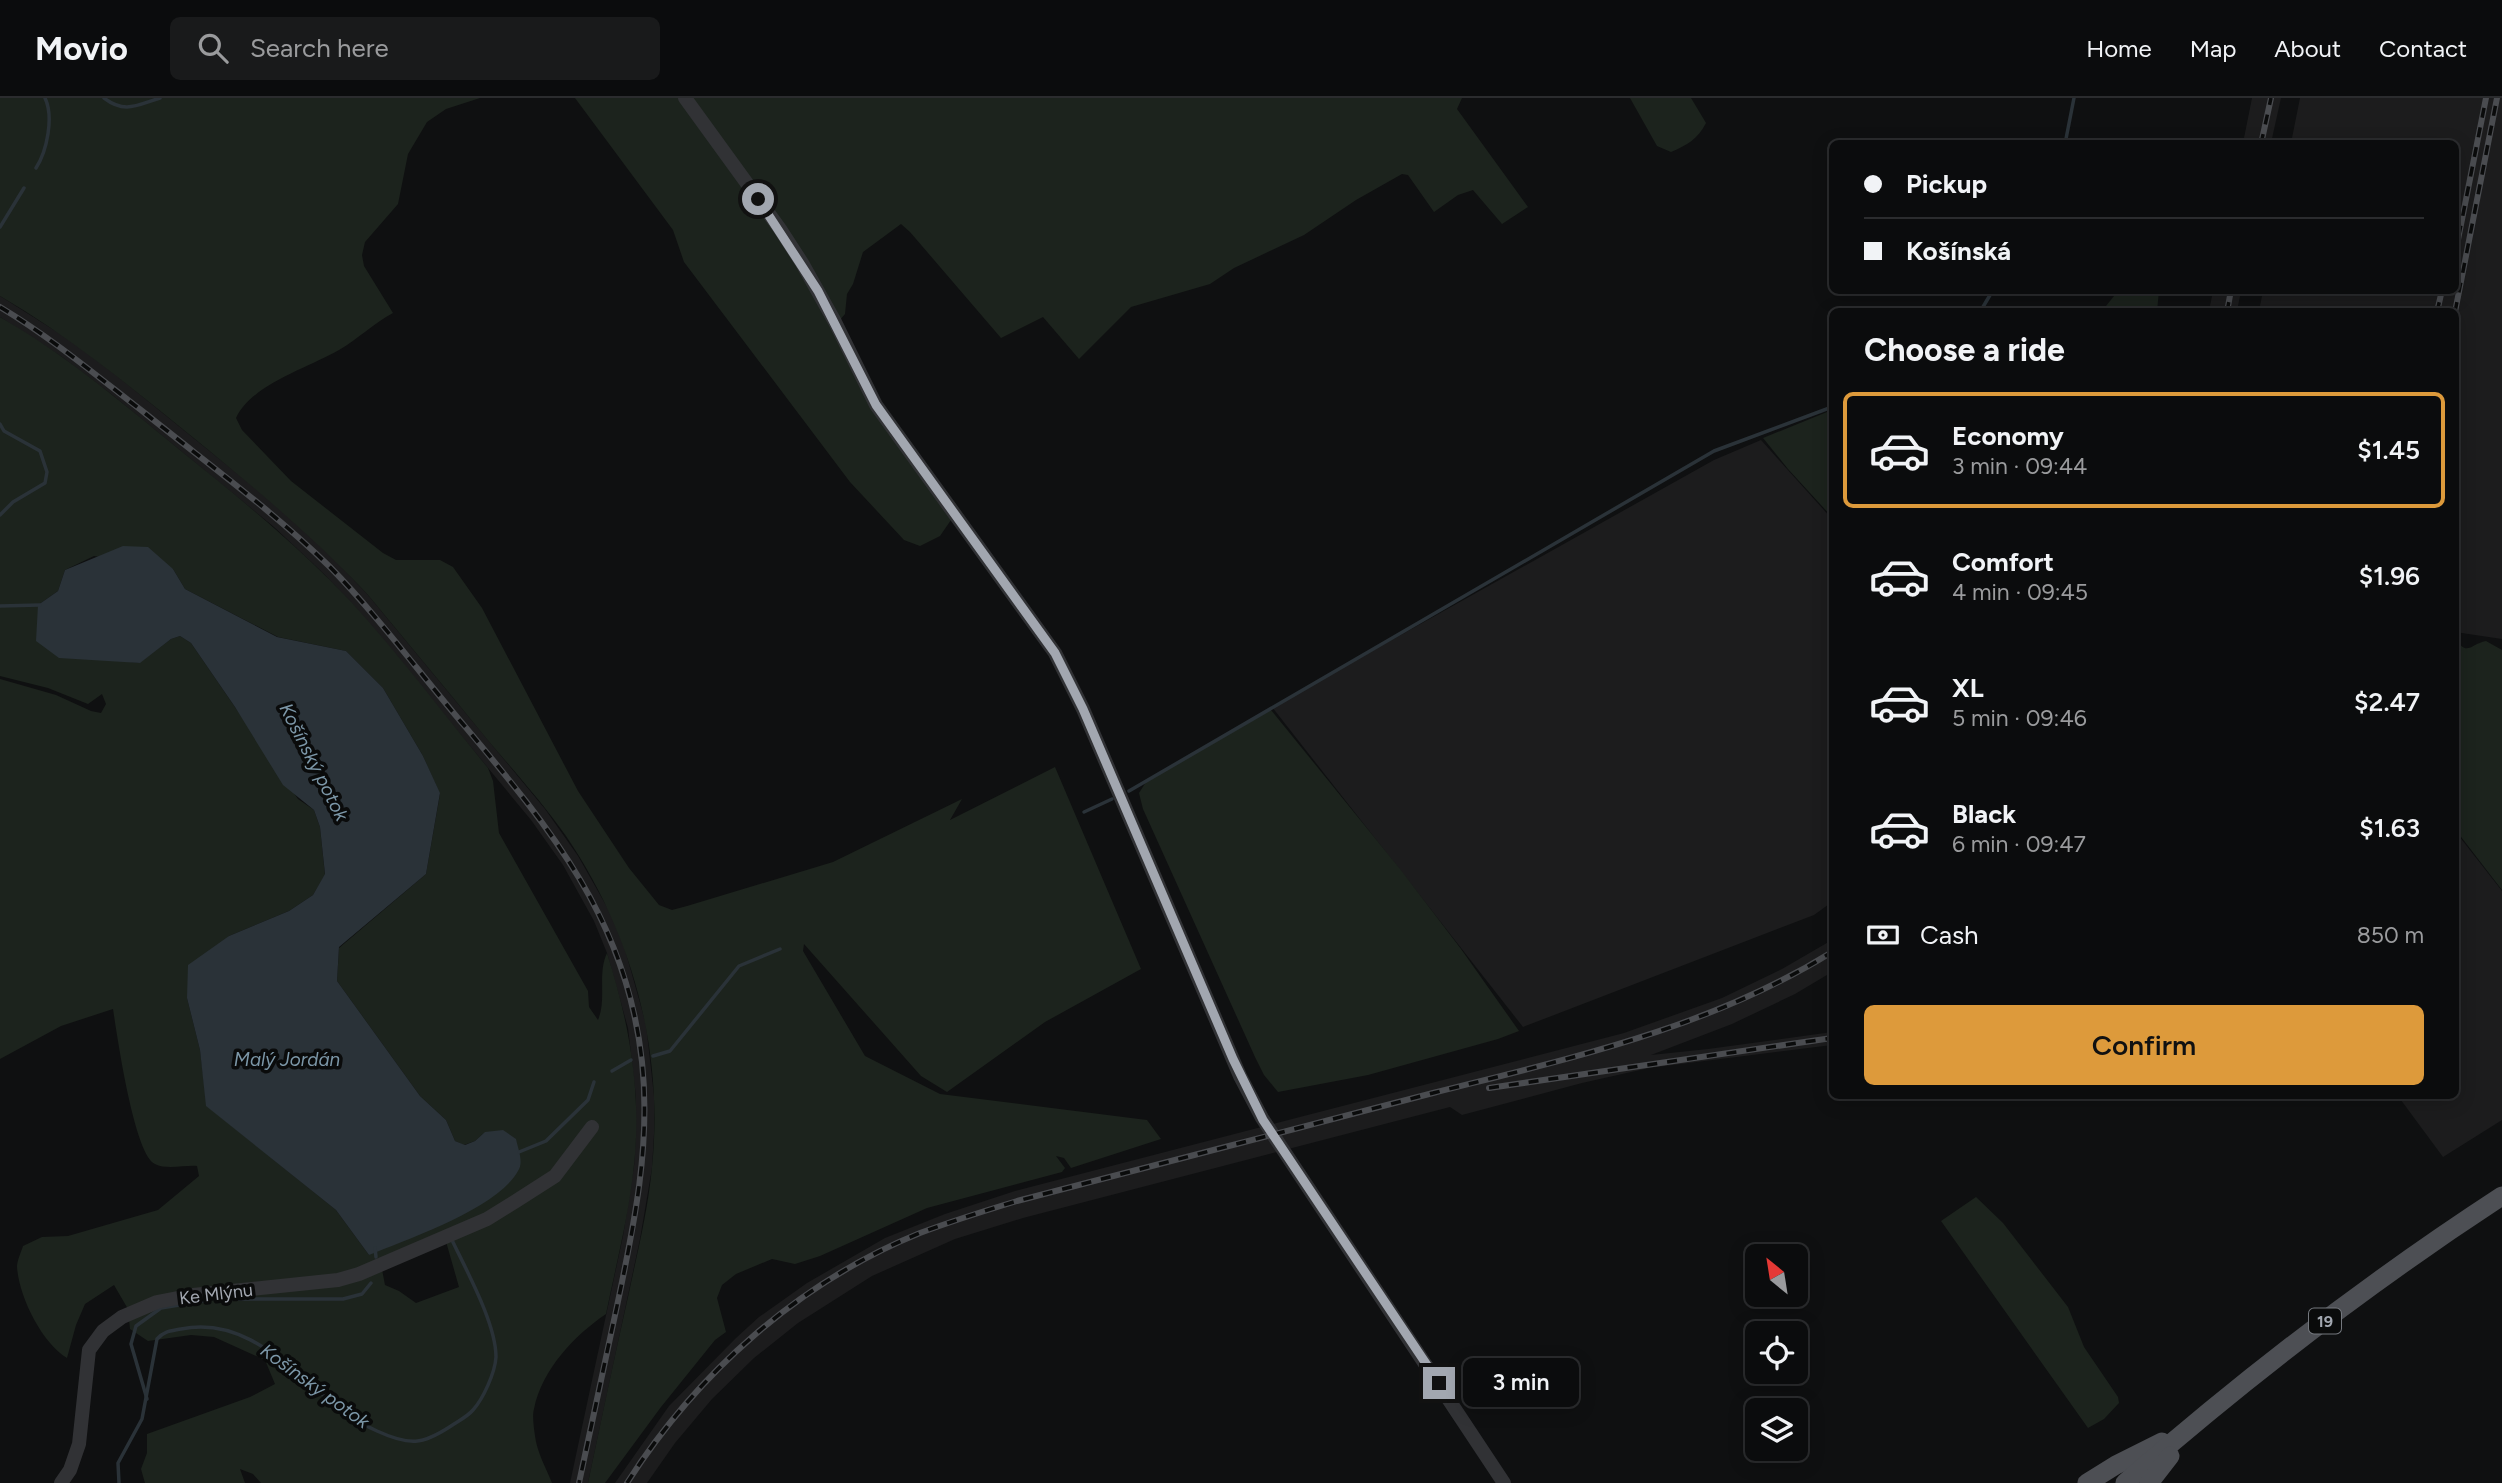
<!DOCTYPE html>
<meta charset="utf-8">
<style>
body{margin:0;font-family:Figtree,sans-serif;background:#191a1b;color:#f1f3f6;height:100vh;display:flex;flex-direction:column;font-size:26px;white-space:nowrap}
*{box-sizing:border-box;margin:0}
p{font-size:23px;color:#9a9b9d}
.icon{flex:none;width:38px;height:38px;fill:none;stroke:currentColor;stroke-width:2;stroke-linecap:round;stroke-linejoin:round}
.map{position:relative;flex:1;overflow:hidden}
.sheet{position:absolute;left:1829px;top:210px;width:630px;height:791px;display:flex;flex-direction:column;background:#0b0c0d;border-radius:10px;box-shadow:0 4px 18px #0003,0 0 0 2px #2b2c2e}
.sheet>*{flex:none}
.banner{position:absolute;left:1829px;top:42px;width:630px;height:154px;border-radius:10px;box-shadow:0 4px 18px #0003,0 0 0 2px #2b2c2e;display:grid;align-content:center;height:154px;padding:0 35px;background:#0b0c0d}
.needle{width:46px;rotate:330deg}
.buttons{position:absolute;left:1745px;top:1146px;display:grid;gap:14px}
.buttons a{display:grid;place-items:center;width:63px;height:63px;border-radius:10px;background:#0b0c0d;box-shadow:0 4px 18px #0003,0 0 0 2px #2b2c2e;font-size:35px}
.end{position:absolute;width:32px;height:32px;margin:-16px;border:9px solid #a2a7b0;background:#111;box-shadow:0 0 0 4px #111}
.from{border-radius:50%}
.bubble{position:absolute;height:49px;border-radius:10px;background:#0b0c0d;box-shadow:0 4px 18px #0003,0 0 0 2px #2b2c2e;font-size:23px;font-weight:600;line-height:49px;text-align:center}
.banner b{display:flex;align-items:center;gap:24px;height:66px;font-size:26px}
.banner b+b{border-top:2px solid #2b2c2e}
.banner i{width:18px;height:18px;background:#f1f3f6}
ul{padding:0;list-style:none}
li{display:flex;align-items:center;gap:21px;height:116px;margin:0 14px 10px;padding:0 21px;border:4px solid transparent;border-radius:10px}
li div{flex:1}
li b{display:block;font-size:26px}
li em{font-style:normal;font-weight:600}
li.active{border-color:#dd9a3b}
li>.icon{width:63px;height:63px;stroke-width:1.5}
h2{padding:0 35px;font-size:32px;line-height:84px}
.pay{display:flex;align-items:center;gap:18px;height:77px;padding:0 35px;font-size:26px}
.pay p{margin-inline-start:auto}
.button{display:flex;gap:14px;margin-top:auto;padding:14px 35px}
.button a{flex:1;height:80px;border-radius:10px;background:#dd9a3b;color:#111;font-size:28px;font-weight:600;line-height:80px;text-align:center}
header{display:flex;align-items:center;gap:42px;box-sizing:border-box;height:98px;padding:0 35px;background:#0b0c0d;border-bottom:2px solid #2b2c2e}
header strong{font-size:33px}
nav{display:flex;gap:38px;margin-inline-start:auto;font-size:24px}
.search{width:490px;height:63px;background:#191a1b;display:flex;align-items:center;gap:18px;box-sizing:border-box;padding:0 24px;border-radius:10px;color:#9a9b9d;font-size:26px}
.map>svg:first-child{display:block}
.built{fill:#1c1c1d}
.green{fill:#1c231d;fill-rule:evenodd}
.water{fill:#2a3238}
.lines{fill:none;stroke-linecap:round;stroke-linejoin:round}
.stream{stroke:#2a3238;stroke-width:3.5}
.minor{stroke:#313235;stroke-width:14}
.major{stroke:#4d4f54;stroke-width:19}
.rail-casing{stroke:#4a4c50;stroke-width:6}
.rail{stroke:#0a0b0b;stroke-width:3.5;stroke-dasharray:10;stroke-linecap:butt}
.route{stroke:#a2a7b0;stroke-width:9}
.labels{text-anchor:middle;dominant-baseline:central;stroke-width:7;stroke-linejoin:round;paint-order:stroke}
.shield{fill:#0a0b0b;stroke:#74787e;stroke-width:2}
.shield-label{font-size:16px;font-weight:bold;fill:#a2a7b0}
.street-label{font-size:18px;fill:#a2a7b0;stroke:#0a0b0b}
.water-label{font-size:19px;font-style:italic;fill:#7c97a8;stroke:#0a0b0b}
</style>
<header>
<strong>Movio</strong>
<div class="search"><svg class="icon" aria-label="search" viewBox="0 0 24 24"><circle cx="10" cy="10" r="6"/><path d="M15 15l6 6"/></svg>Search here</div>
<nav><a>Home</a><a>Map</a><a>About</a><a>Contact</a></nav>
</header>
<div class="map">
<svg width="2502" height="1385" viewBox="0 0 2502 1385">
<rect width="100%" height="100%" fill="#0f1011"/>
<g class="built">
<polygon points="2252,0 2281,0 2271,45 2243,45"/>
<polygon points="2300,0 2502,0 2502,541 2455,534 2455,214 2259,213 2263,193 2455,192 2455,46 2291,45"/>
<polygon points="2213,193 2241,193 2237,213 2209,213"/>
<polygon points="0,198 73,244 122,282 286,415 338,465 368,497 545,711 578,758 611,816 624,848 646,926 654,998 654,1036 652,1070 640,1141 588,1385 570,1385 623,1138 634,1068 636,1035 636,999 628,930 607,855 594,823 563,767 531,722 355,509 325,477 274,429 111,296 62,259 0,219"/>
<polygon points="1761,342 1832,421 1832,804 1814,817 1523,929 1272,609 1714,362"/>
<polygon points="2455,733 2502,793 2502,1022 2443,1059 2398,998 2455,998"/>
<polygon points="1832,842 1832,874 1795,896 1732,926 1651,957 1708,951 1832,934 1832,947 1649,970 1582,985 1462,1017 1450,1009 1023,1120 955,1141 872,1178 798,1225 754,1260 712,1301 675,1345 647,1385 615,1385 669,1308 736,1240 759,1219 807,1185 885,1140 945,1116 1015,1093 1624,935 1722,900 1782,871"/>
</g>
<g class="green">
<path d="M0,0h480l-34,11 -19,13 -19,32 -10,50 -33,38 -3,13 2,11 29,47c-19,10 -35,26 -54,37 -31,18 -87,34 -103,68l6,12 49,51 92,72 13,7h44l13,7 29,41 96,183 51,77 30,37 13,5 15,-4 146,-44 129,-63 -12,21 105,-53 86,202 -96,53 -98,70 -26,-16 -117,-132 -1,7 62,105 75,38 207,26 14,19 -90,29 -7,-10 -8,-2 9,12 -3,4 -135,36 -107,48 -25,8 -23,-5 -36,15 -14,11 -5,13 9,34 -11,8 -54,67 -56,76h-17c13,-62 26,-124 40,-186 9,-43 20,-86 24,-130 12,-117 -20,-234 -86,-331 -24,-34 -53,-66 -80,-98 -39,-48 -79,-96 -118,-143 -56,-60 -119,-112 -183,-164 -59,-48 -118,-96 -185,-135z"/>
<polygon points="575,0 1462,0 1457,11 1528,109 1502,126 1473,92 1458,97 1434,114 1408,77 1402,76 1356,102 1304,137 1234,170 1210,186 1131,209 1079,261 1043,219 1001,240 910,134 901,126 863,154 853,186 847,196 845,216 833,230 951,422 940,438 920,448 904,442 850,384 684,164 673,132"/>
<path d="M1630,0h61l15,25c-8,16 -19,22 -35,29l-14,-6z"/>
<polygon points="2118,193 2159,193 2157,213 2102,213"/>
<path d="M0,219c63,36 119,83 175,129 62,50 123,99 178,158 47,52 90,109 135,164l5,13 6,52 89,158 1,16 9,13c9,-21 -1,-46 9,-67 22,69 35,139 27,212 -5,50 -18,100 -28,149 -31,21 -64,55 -72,95 -2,7 0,19 1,27 2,16 11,32 17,47h-291l-8,-9 -13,-5 5,14h-100l-4,-14 6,-16v-19l103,-37 25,-13 -10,-24 -51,-23 -23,-2 -43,6 -18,-12 -2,-20 -14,-24 -29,19 -9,21 -9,33c-25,-15 -48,-61 -50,-91 0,-6 4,-15 6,-21l19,-9 26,-1 90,-26 41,-34 -2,-10c-12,-1 -31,4 -42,-2 -21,-10 -38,-129 -42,-155l-52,17 -61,33v-380l56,16 35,16 10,2 5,-9 -4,-10 -14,10 -40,-16 -48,-12zM94,458l79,13 12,20 93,48 68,14 37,37 40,68 17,38 -14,80 -87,74 -2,33 83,115 26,24 9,21 9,4 11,-4 10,-9 -116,123 -33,-45 -129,-104 -7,-56 -13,-52 42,-62 60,-25 24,-16 12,-20 -5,-48 -6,-17 -16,-11 -107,-156 -11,-7 -9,3 -32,24 -35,-4 -66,-54 20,-14 7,-21zM443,1133l16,56 -43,16 -17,-12 -14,-6 -5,-26z"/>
<polygon points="1832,312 1832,419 1788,371 1763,340"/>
<path d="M2455,539c12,21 15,7 31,4l16,9v240l-47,-61z"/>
<polygon points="1271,612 1400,771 1461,851 1519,933 1498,941 1368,977 1278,994 1264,977 1255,959 1143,711 1139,695 1146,684"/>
<polygon points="1976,1099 2003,1125 2068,1209 2084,1249 2118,1299 2119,1305 2104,1321 2088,1330 1941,1123"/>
</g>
<path class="water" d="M123,448l25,1 25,22 12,20 92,48 69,14 37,37 40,68 17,37 -14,81 -87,73 -2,34 83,115 26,24 9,21 10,4 10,-4 10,-9 18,-2 13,9c2,10 8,23 2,32 -20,37 -110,68 -149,84l-33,-45 -130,-104 -6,-56 -13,-52 1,-33 41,-29 60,-25 24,-16 12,-21 -5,-47 -6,-17 -31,-25 -48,-78 -44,-64 -11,-7 -9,3 -31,24 -81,-5 -23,-17 2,-36 20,-14 7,-21z"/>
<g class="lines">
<g class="stream">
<path d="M104,0c21,16 33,7 56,0"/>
<polyline points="2065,46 2074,0"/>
<path d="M36,70c11,-17 18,-51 9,-70"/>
<polyline points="0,129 24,90"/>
<polyline points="1980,214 1993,192"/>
<polyline points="0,326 4,333 40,353 47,374 45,385 13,404 0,417"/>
<polyline points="0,508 40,507"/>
<polyline points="1129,693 1714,353 1832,309"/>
<polyline points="1084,714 1112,701"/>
<polyline points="653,958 670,953 739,868 780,851"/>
<polyline points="612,973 631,962"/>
<polyline points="519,1054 546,1043 588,1002 594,984"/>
<polyline points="375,1150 376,1159"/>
<polyline points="215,1201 343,1201 362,1196 371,1185"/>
<polyline points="147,1301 131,1246 136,1228 161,1210 204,1203"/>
<path d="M119,1385l-1,-20 24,-44 15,-80c7,-8 14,-8 24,-10 82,-17 129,73 196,102 33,15 45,14 74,-5 7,-5 16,-9 22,-16 10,-11 22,-37 23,-53 0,-34 -30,-87 -45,-119"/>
</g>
<g class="minor">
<polyline points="685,0 780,131 802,165 835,224 876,307 1055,555 1083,611 1240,978 1262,1020 1504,1385"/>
<polyline points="61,1385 70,1372 79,1346 89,1252 103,1233 122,1219 157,1204 193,1197 338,1182 359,1176 487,1121 516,1103 555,1078 592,1029"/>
</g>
<g class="major">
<polyline points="2087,1385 2116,1367 2162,1344"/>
<path d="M2125,1385c119,-104 245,-201 377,-287"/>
<polyline points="2149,1385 2170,1358"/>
</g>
<defs>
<g id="rail">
<polyline points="2261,46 2271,0"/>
<polyline points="2455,157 2486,0"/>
<path d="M0,209c52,31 98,70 146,107 62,50 127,97 184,153 44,45 82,96 122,144 91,109 174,202 190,351 9,83 -8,163 -25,244 -13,59 -25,118 -38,177"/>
<polyline points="2227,214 2231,192"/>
<polyline points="2437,214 2442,192"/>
<polyline points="2455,214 2497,0"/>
<polyline points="1489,990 1832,940"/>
<path d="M627,1385c70,-110 172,-201 293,-250 32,-12 64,-22 97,-32 139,-36 277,-72 416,-108 138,-35 277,-65 399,-141"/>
</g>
</defs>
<use href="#rail" class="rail-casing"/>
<use href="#rail" class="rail"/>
</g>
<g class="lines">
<polyline class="route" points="758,101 818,193 876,307 1055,555 1083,611 1233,961 1263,1022 1439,1285"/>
</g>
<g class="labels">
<rect class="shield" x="2309" y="1210.5" width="32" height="25" rx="5"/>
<g class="shield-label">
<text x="2325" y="1223">19</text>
</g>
<g class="street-label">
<text transform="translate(216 1196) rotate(-7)">Ke Mlýnu</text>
</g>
<g class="water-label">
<text transform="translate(314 664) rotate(63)">Košínský potok</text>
<text x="287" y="961">Malý Jordán</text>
<text transform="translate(315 1288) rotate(36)">Košínský potok</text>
</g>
</g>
</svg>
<div class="buttons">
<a><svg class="needle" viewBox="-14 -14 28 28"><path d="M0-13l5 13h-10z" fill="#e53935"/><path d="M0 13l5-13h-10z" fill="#9a9b9d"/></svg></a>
<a><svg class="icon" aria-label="locate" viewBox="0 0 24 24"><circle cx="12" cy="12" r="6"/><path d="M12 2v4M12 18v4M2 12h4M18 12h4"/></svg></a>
<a><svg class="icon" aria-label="layers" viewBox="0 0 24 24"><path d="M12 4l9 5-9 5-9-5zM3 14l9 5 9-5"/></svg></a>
</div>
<i class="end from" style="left:758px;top:101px"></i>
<i class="end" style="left:1439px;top:1285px"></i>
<div class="bubble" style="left:1463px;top:1260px;width:116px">3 min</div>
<div class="banner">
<b><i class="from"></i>Pickup</b>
<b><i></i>Košínská</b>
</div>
<section class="sheet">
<h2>Choose a ride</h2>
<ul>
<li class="active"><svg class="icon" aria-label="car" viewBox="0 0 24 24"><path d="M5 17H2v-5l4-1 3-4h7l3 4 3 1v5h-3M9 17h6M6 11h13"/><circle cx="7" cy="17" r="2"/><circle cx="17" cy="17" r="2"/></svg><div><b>Economy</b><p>3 min · 09:44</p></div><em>$1.45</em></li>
<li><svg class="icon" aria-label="car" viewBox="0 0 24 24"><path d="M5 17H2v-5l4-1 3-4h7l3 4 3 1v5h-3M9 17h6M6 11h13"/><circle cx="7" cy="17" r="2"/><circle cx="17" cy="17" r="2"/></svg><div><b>Comfort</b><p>4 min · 09:45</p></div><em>$1.96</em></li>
<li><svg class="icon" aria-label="car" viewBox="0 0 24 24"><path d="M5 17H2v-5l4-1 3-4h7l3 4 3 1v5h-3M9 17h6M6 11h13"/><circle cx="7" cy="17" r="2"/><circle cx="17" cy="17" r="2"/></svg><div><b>XL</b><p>5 min · 09:46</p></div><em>$2.47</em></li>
<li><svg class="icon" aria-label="car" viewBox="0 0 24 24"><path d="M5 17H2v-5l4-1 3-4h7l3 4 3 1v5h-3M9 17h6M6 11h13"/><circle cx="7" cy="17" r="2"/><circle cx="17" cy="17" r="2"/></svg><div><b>Black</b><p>6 min · 09:47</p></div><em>$1.63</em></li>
</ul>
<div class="pay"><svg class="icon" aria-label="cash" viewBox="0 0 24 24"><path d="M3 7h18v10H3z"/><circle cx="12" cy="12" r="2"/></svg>Cash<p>850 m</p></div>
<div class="button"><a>Confirm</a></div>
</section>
</div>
